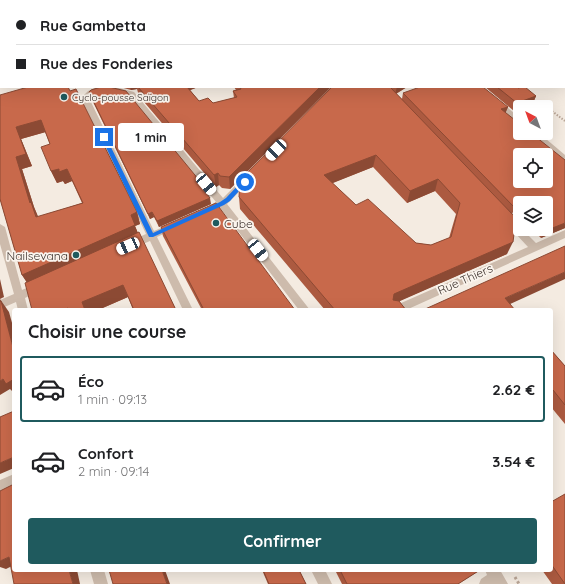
<!DOCTYPE html>
<html lang="fr">
<meta charset="utf-8">
<style>
body{margin:0;font-family:Quicksand,sans-serif;background:#f2f2f2;color:#202124;height:100vh;display:flex;flex-direction:column;font-size:15px;white-space:nowrap}
*{box-sizing:border-box;margin:0}
p{font-size:13px;color:#757577}
.icon{flex:none;width:22px;height:22px;fill:none;stroke:currentColor;stroke-width:2;stroke-linecap:round;stroke-linejoin:round}
.map{position:relative;flex:1;overflow:hidden}
.panel{position:absolute;left:12px;top:308px;width:541px;height:264px;display:flex;flex-direction:column;background:#fff;border-radius:4px;box-shadow:0 4px 16px #0002}
.panel>*{flex:none}
.banner{position:absolute;left:0px;top:0px;width:565px;height:88px;box-shadow:0 4px 16px #0002;display:grid;align-content:center;height:88px;padding:0 16px;background:#fff}
.needle{width:26px;rotate:319deg}
.buttons{position:absolute;left:513px;top:100px;display:grid;gap:8px}
.buttons a{display:grid;place-items:center;width:40px;height:40px;border-radius:4px;background:#fff;box-shadow:0 4px 16px #0002;font-size:20px}
.end{position:absolute;width:18px;height:18px;margin:-9px;border:5px solid #1a73e8;background:#fff;box-shadow:0 0 0 2px #fff}
.from{border-radius:50%}
.bubble{position:absolute;height:28px;border-radius:4px;background:#fff;box-shadow:0 4px 16px #0002;font-size:13px;font-weight:700;line-height:28px;text-align:center}
.car{position:absolute;width:12px;height:24px;margin:-12px -6px;border-radius:5px;box-shadow:0 0 3px 1px #0007;background:linear-gradient(#fff 24%,#345 0 40%,#fff 0 76%,#345 0 86%,#fff 0)}
.banner b{display:flex;align-items:center;gap:14px;height:38px;font-size:15px}
.banner b+b{border-top:1px solid #e0e0e0}
.banner i{width:10px;height:10px;background:#202124}
ul{padding:0;list-style:none}
li{display:flex;align-items:center;gap:12px;height:66px;margin:0 8px 6px;padding:0 8px;border:2px solid transparent;border-radius:4px}
li div{flex:1}
li b{display:block;font-size:15px}
li em{font-style:normal;font-weight:700}
li.selected{border-color:#1f5a5e}
li>.icon{width:36px;height:36px;stroke-width:1.5}
h2{padding:0 16px;font-size:18px;line-height:48px}
.button{display:flex;gap:8px;margin-top:auto;padding:8px 16px}
.button a{flex:1;height:46px;border-radius:4px;background:#1f5a5e;color:#fff;font-size:16px;font-weight:700;line-height:46px;text-align:center}
.map>svg:first-child{display:block}
.lines{fill:none;stroke-linecap:round;stroke-linejoin:round}
.path-far1{stroke:#b9a596;stroke-width:2;stroke-dasharray:1.5 1.5;stroke-linecap:butt}
.path{stroke:#b9a596;stroke-width:3;stroke-dasharray:2.5 2.5;stroke-linecap:butt}
.minor{fill:#cdbbac;fill-rule:evenodd}
.rail{stroke:#3b302b;stroke-width:2;stroke-dasharray:0.5 2;stroke-linecap:butt}
.wall{fill:#ac5a40;fill-rule:evenodd}
.shaded-wall{fill:#8c4a34}
.building{fill:#c8694b;stroke:#8c4a34;fill-rule:evenodd}
.route{fill:#1a73e8}
.poi-dot{fill:#1f5a5e;stroke:#fbf5ee;stroke-width:1.5}
.labels{text-anchor:middle;dominant-baseline:central;stroke-width:3.5;stroke-linejoin:round;paint-order:stroke}
.far-poi-label{font-size:10px;fill:#3b302b;stroke:#fbf5ee;text-anchor:start}
.poi-label{font-size:12px;fill:#3b302b;stroke:#fbf5ee;text-anchor:start}
.street-label{font-size:12px;fill:#3b302b;stroke:#fbf5ee}
</style>
<div class="map">
<svg width="565" height="584" viewBox="0 0 565 584">
<rect width="100%" height="100%" fill="#f4ebe1"/>
<g class="lines">
<polyline class="path-far1" points="540,102 565,121"/>
<polyline class="path" points="515,577 519,584"/>
<g class="minor">
<rect x="428" y="0" width="6" height="1"/>
<rect x="0" y="56" width="1" height="4"/>
<rect x="0" y="75" width="1" height="4"/>
<path d="M97,87h18l19,5 89,106 23,-23h6l1,2 -1,2 -25,25 83,106h-11l-79,-102 -11,5h-6l-1,-2 1,-2 13,-7 -88,-106c-14,-5 -27,-10 -39,2l65,133 21,-9 5,3 -2,2 -21,10 36,73h-10l-33,-69 -19,8 -5,-4 2,-3 18,-8 -65,-136 7,-7z"/>
<polygon points="474,87 483,87 520,118 520,125"/>
<polygon points="530,133 539,133 565,155 565,162 562,161"/>
<polygon points="506,215 509,216 520,227 520,229 522,229 536,243 565,230 565,238 406,310 391,310 392,307 528,247 503,220 501,218 503,216"/>
<polygon points="0,224 5,227 22,290 40,282 44,283 45,286 44,289 25,298 28,310 18,310 16,302 0,309 0,300 14,294 0,244"/>
<polygon points="14,474 14,486 0,492 0,480"/>
<polygon points="90,570 104,570 108,584 94,584"/>
<polygon points="311,570 325,570 332,584 318,584"/>
<polygon points="485,570 500,570 508,584 479,584 481,579 487,575"/>
</g>
<polyline class="rail" points="491,0 493,1"/>
</g>
<g class="wall">
<rect x="274" y="0" width="142" height="1"/>
<rect x="0" y="7" width="1" height="46"/>
<path d="M28,87l109,125 3,12 -5,2 3,7 38,77h-43l-5,-13 -30,13h-66l-5,-28 -5,-7 -22,-76zM45,132l5,12 1,27 6,12 6,-2 2,3 7,-3 10,22 -44,14 -4,-10 -12,-38 10,-3 -11,-27z"/>
<polygon points="120,87 198,87 190,90 199,101 213,103 234,98 233,91 236,90 234,87 331,87 230,189 222,188 219,185 216,187 139,96 137,89 131,90"/>
<path d="M332,87h75l-11,7 6,5 1,-6 105,14 -3,6 60,115 -24,10 -9,-9h14l-26,-26v13l-6,-6 -2,4 -5,40 -108,47 7,9h-81l-85,-101 -1,-12zM373,167l34,36 28,-12 21,23 -7,24 -18,7 -15,-2 -60,-38 -24,-22z"/>
<polygon points="485,87 517,87 536,96 533,103 524,107 520,107 514,111"/>
<polygon points="89,92 199,180 199,184 211,204 159,227 154,217 150,219 91,98"/>
<polygon points="161,227 295,310 202,310 163,236"/>
<polygon points="551,350 565,366 565,424 551,407"/>
<polygon points="551,502 565,584 552,584 542,570 551,570"/>
<polygon points="262,570 299,570 306,584 268,584"/>
<polygon points="335,570 480,570 458,584 342,584"/>
</g>
<g class="shaded-wall">
<polygon points="80,0 87,0 88,1 79,1"/>
<polygon points="90,0 98,0 97,1 90,1"/>
<polygon points="343,0 359,0 359,1 340,1"/>
<rect x="397" y="0" width="19" height="1"/>
<polygon points="130,87 136,87 137,89 131,90"/>
<polygon points="182,87 198,87 183,93"/>
<polygon points="320,87 331,87 230,189 229,177"/>
<polygon points="397,87 407,87 395,94"/>
<polygon points="536,96 533,103 524,107 520,107 520,108 514,111 517,103"/>
<polygon points="508,107 505,114 501,109"/>
<polygon points="41,120 46,132 21,139 32,166 22,169 34,207 37,214 43,229 30,203 16,157 16,127"/>
<polygon points="376,155 373,167 323,187 324,175"/>
<polygon points="59,169 67,169 72,181 65,184 63,181 57,183 51,171"/>
<polygon points="218,173 219,185 216,187 214,175"/>
<polygon points="438,179 435,191 407,203 410,191"/>
<polygon points="210,198 211,204 159,227 157,221"/>
<polygon points="137,212 140,224 135,226 139,236 29,286 22,275"/>
<polygon points="152,212 154,217 150,219 148,214"/>
<polygon points="565,223 565,228 541,238 545,231"/>
<polygon points="513,242 507,254 391,305 394,294"/>
<polygon points="565,272 565,279 499,309 505,298"/>
<polygon points="0,279 4,297 0,299 9,312 14,330 14,351 0,301"/>
<polygon points="123,285 128,297 98,310 85,310 82,302"/>
<polygon points="3,379 14,379 14,393 10,389 0,395 0,381"/>
<polygon points="14,457 14,468 0,474 0,463"/>
<polygon points="9,557 14,565 6,569 0,567 0,561"/>
<polygon points="69,570 77,570 80,584 73,584"/>
<polygon points="162,570 165,570 170,584 167,584"/>
</g>
<g class="building">
<polygon points="5,0 80,0 79,1 5,1"/>
<polygon points="170,0 252,0 252,1 169,1"/>
<polygon points="274,0 343,0 340,1 274,1"/>
<polygon points="371,0 400,0 404,1 373,1"/>
<rect x="0" y="7" width="1" height="34"/>
<path d="M28,87h40l2,4 6,-2 61,123 -6,3 4,10 -113,50 -22,-76v-104zM41,120l9,24 -9,3 10,24 8,-2v3l8,-3 16,34 -47,14 -5,-15 -1,1 -14,-46 10,-3 -10,-27z"/>
<polygon points="101,87 109,87 126,91 199,180 196,179 210,198 157,221 152,212 148,214 89,92 91,90"/>
<polygon points="138,87 187,87 199,101 208,98 213,103 237,97 233,91 241,89 240,87 320,87 229,177 220,176 218,173 214,175"/>
<path d="M332,87h58l126,131 -3,24 -119,52 -1,6 6,1 7,9h-71l-96,-113 1,-17zM376,155l34,36 28,-12 22,24 -9,34 -20,8 -15,-2 -48,-44 -12,6 -32,-30z"/>
<path d="M420,87h63l25,20 -7,2 19,15v9h11l34,27v63l-20,8 -2,-2h3v-26h-26v2l-4,-4 -1,7 -112,-115zM520,155h26v26h-26z"/>
<polygon points="497,87 517,87 518,88 522,87 525,87 536,96 517,103"/>
<polygon points="216,203 295,310 204,310 161,227"/>
<polygon points="139,232 176,310 134,310 123,285 82,302 85,310 69,310 68,308 64,310 32,310 25,283"/>
<polygon points="565,246 565,272 505,298 515,310 423,310"/>
<polygon points="0,301 0,302 1,301 14,351 14,379 6,384 3,379 0,381"/>
<polygon points="551,350 565,366 565,405 553,390 551,391"/>
<polygon points="14,411 14,457 0,463 0,417"/>
<polygon points="14,484 14,570 69,570 73,584 14,584 9,557 0,561 0,491"/>
<polygon points="565,494 565,584 551,564 551,502"/>
<polygon points="109,570 162,570 167,584 113,584"/>
<polygon points="263,570 299,570 306,584 269,584"/>
<polygon points="340,570 480,570 458,584 347,584"/>
</g>
<polygon class="route" points="104,135 106,137 153,233 220,202 226,198 243,180 247,182 230,201 224,205 153,237 149,237 101,137"/>
<g class="poi-dot">
<circle cx="64" cy="97" r="4"/>
<circle cx="216" cy="223" r="4"/>
<circle cx="76" cy="255" r="4"/>
</g>
<g class="labels">
<g class="far-poi-label">
<text x="72" y="97">Cyclo-pousse Saïgon</text>
</g>
<g class="poi-label">
<text x="224" y="223">Cube</text>
<text x="68" y="255" text-anchor="end">Nailsevana</text>
</g>
<g class="street-label">
<text transform="translate(465 279) rotate(-24)">Rue Thiers</text>
</g>
</g>
</svg>
<div class="buttons">
<a><svg class="needle" viewBox="-14 -14 28 28"><path d="M0-13l5 13h-10z" fill="#e53935"/><path d="M0 13l5-13h-10z" fill="#757577"/></svg></a>
<a><svg class="icon" aria-label="locate" viewBox="0 0 24 24"><circle cx="12" cy="12" r="6"/><path d="M12 2v4M12 18v4M2 12h4M18 12h4"/></svg></a>
<a><svg class="icon" aria-label="layers" viewBox="0 0 24 24"><path d="M12 4l9 5-9 5-9-5zM3 14l9 5 9-5"/></svg></a>
</div>
<i class="end from" style="left:245px;top:182px"></i>
<i class="end" style="left:104px;top:137px"></i>
<div class="bubble" style="left:118px;top:123px;width:66px">1 min</div>
<i class="car" style="left:276px;top:150px;rotate:224deg"></i>
<i class="car" style="left:206px;top:184px;rotate:140deg"></i>
<i class="car" style="left:128px;top:246px;rotate:246deg"></i>
<i class="car" style="left:258px;top:250px;rotate:142deg"></i>
<div class="banner">
<b><i class="from"></i>Rue Gambetta</b>
<b><i></i>Rue des Fonderies</b>
</div>
<section class="panel">
<h2>Choisir une course</h2>
<ul>
<li class="selected"><svg class="icon" aria-label="car" viewBox="0 0 24 24"><path d="M5 17H2v-5l4-1 3-4h7l3 4 3 1v5h-3M9 17h6M6 11h13"/><circle cx="7" cy="17" r="2"/><circle cx="17" cy="17" r="2"/></svg><div><b>Éco</b><p>1 min · 09:13</p></div><em>2.62 €</em></li>
<li><svg class="icon" aria-label="car" viewBox="0 0 24 24"><path d="M5 17H2v-5l4-1 3-4h7l3 4 3 1v5h-3M9 17h6M6 11h13"/><circle cx="7" cy="17" r="2"/><circle cx="17" cy="17" r="2"/></svg><div><b>Confort</b><p>2 min · 09:14</p></div><em>3.54 €</em></li>
</ul>
<div class="button"><a>Confirmer</a></div>
</section>
</div>
